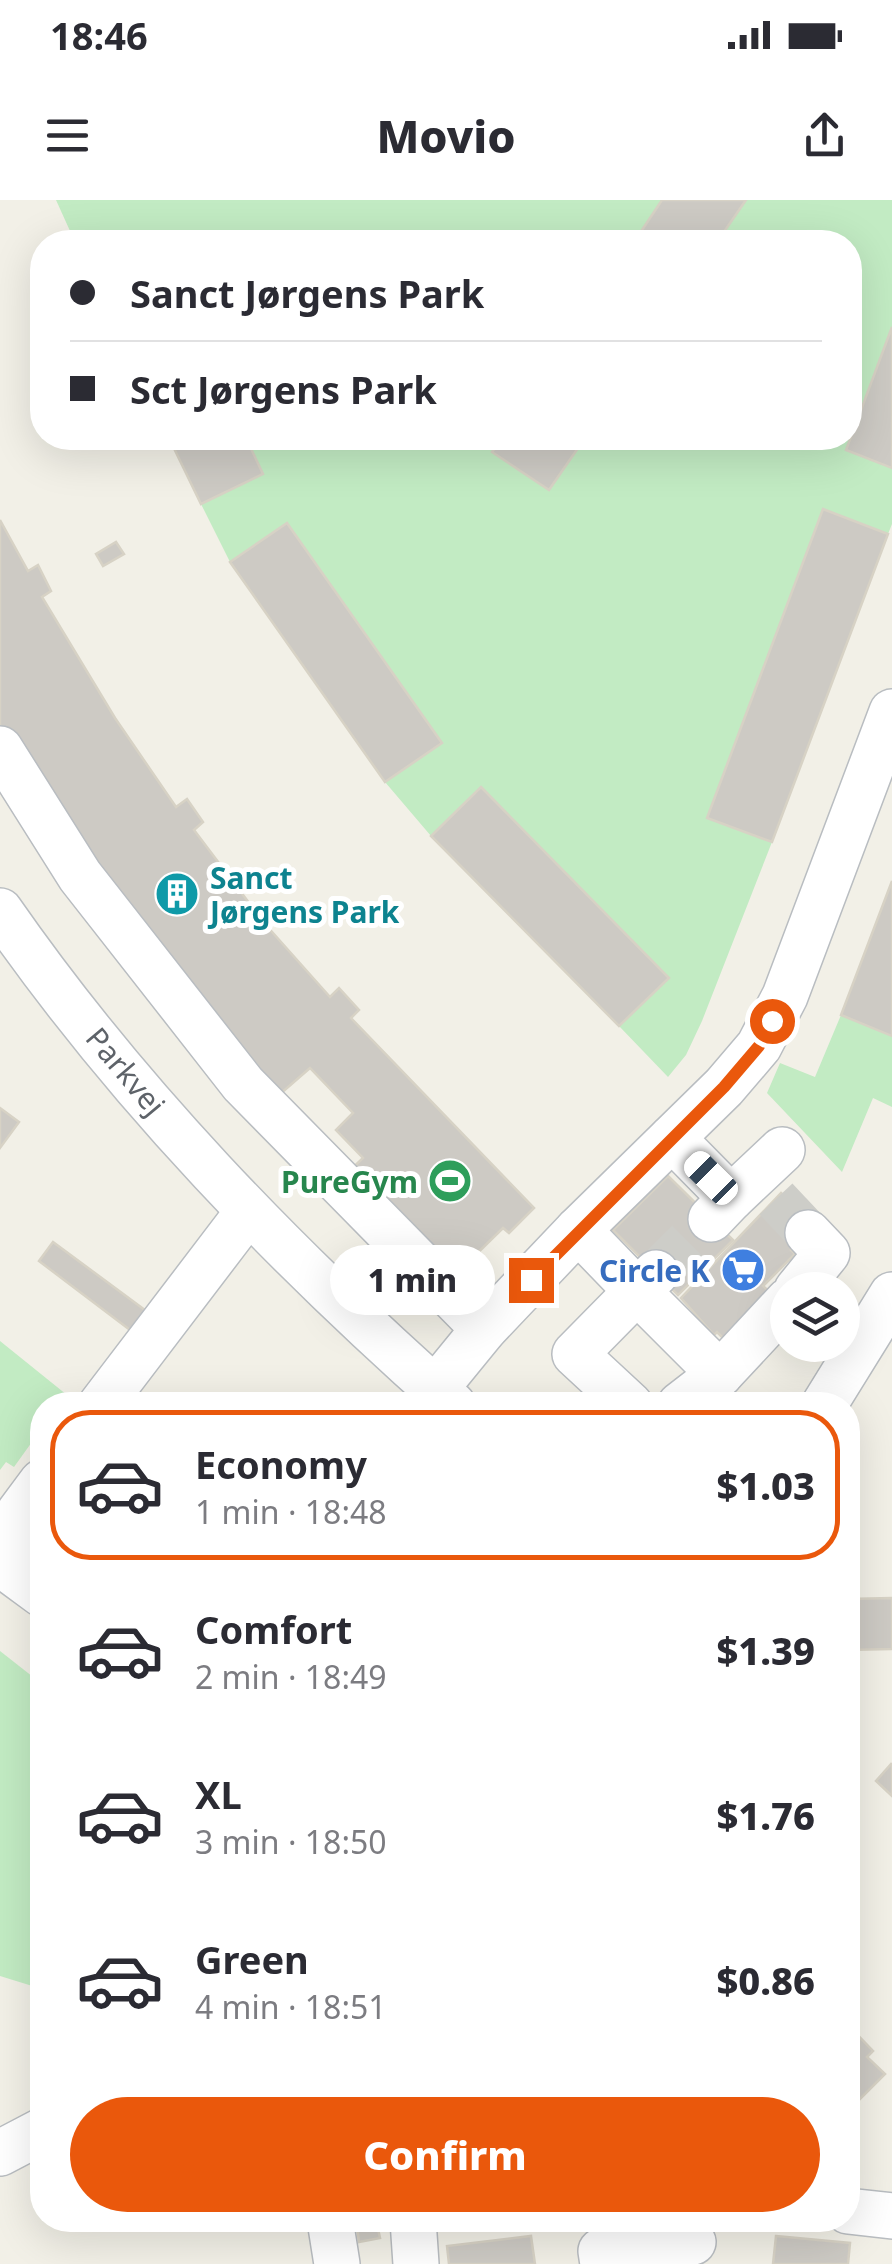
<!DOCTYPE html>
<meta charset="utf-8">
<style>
body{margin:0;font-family:"Noto Sans",sans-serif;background:#f2f2f3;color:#2b2b33;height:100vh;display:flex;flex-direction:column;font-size:38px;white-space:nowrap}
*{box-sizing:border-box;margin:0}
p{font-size:32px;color:#7c7c81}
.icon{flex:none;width:55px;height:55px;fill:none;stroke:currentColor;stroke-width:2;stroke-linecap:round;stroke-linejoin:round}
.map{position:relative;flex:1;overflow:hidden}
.side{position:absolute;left:30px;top:1192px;width:830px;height:840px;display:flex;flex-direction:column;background:#fff;border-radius:40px;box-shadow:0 10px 40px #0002}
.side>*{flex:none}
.banner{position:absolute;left:30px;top:30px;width:832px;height:220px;border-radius:40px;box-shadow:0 10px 40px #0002;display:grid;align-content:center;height:220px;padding:0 40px;background:#fff}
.buttons{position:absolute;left:770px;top:1072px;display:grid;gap:20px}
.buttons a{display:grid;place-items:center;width:90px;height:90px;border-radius:50%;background:#fff;box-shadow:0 10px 40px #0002;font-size:50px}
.end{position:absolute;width:45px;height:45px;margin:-22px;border:12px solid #ea580c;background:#fff;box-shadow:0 0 0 5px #fff}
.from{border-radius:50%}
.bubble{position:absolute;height:70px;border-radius:35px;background:#fff;box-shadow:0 10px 40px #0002;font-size:32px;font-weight:800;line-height:70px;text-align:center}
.car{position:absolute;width:30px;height:60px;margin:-30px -15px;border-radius:12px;box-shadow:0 0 8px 2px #0007;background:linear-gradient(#fff 24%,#345 0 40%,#fff 0 76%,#345 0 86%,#fff 0)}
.banner b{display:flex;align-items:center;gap:35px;height:95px;font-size:38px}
.banner b+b{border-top:2px solid #e1e1e2}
.banner i{width:25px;height:25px;background:#2b2b33}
ul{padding:18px 0 0;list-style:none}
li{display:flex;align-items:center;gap:30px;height:150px;margin:0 20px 15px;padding:0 20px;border:5px solid transparent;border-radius:40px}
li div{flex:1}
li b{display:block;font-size:38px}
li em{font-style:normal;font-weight:800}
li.active{border-color:#ea580c}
li>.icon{width:90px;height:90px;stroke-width:1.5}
.button{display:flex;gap:20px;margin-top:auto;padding:20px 40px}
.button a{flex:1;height:115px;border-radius:60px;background:#ea580c;color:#fff;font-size:40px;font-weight:800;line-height:115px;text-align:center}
.status{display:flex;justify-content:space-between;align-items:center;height:70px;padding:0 50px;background:#fff;direction:ltr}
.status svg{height:28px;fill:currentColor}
header{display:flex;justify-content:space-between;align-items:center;height:130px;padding:0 40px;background:#fff;font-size:45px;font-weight:800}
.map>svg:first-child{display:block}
.green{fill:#c2ebc3}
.building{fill:#cdcac4;stroke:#d7d2c5;stroke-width:2.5}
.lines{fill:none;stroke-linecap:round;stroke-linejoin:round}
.minor-tunnel{stroke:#cdcdc8;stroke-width:45;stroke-dasharray:45 22;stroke-linecap:butt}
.minor-casing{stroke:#b9bdc1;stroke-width:48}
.minor{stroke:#fff;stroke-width:45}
.route{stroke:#ea580c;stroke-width:12}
.labels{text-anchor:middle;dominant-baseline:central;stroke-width:10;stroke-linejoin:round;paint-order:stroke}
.culture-label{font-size:30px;font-weight:bold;fill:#0d838f;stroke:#fff;text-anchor:start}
.street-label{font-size:30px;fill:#5e6369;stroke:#fff}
.leisure-label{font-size:30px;font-weight:bold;fill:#27864d;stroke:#fff;text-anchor:end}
.shop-label{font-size:30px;font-weight:bold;fill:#366cbe;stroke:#fff;text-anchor:end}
</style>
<div class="status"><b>18:46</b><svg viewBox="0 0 49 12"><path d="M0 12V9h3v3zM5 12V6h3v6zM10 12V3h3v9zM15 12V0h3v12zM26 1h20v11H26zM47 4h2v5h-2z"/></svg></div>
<header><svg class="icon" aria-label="menu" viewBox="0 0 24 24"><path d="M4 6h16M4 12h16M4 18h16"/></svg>Movio<svg class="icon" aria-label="share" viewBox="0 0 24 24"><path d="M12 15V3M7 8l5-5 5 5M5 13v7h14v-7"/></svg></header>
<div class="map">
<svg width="892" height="2064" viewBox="0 0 892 2064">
<rect width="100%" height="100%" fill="#f2f0e7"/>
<g class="green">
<polygon points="56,0 662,0 634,42 152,42 146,33 125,42 75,42"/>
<polygon points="746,0 892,0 892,127 847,249 892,268 892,324 888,334 823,310 707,617 772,642 702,821 686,855 668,877 619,826 668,778 481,587 431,636 385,582 441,542 287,323 230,362 201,304 263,274 246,238 502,238 493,252 549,290 585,238 850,238 850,42 717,42"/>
<polygon points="841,815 892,836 892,907 873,898 842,972 767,893 780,863 815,877"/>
<polygon points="0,1141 67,1195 60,1205 42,1205 42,1228 14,1267 6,1262 0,1270"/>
<polygon points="0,1451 42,1484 42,1789 0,1776"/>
</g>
<g class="building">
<polygon points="662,0 746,0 717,42 634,42"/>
<polygon points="892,127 892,268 846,250"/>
<polygon points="169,238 246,238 263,274 201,304"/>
<polygon points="502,238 585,238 549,290 492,252"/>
<polygon points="823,309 888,334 772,642 707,618"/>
<polygon points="0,320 28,371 38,365 51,391 42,397 115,518 176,607 187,599 203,622 194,630 265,724 330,797 339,788 359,810 351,818 534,1008 509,1033 503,1028 448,1082 341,979 363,958 336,930 353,913 310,868 279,895 197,804 0,535"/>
<polygon points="287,323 442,543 385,582 230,362"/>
<polygon points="116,342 124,354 103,366 96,354"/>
<polygon points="481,587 669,778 619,826 431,636"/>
<polygon points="892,681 892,836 841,815"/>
<polygon points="0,908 19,922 0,948"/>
<polygon points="668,976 733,1040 678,1095 613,1030"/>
<polygon points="781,993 814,1026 791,1050 795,1054 763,1086 776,1098 730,1145 717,1132 714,1135 681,1098"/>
<polygon points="53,1042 153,1116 138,1136 39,1061"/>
<polygon points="892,1398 892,1449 848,1450 848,1399"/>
<polygon points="891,1564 892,1565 892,1596 876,1581"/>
<polygon points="848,1825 873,1851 867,1857 885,1874 848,1911"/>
<polygon points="377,2024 380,2038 359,2042 357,2027"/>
<polygon points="531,2036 535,2064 449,2064 447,2046"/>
<polygon points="776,2036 850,2043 848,2064 773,2064"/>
</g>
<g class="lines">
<g class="minor-tunnel">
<polyline points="776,999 808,1033"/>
<polyline points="656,1073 711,1019"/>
</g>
<defs>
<g id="minor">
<polyline points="0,549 80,676 243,884 484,1129"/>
<path d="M0,711c128,184 286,346 453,494"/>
<polyline points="672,938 731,998 711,1019"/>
<polyline points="731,998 782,950"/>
<polyline points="578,1030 637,1091 656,1073"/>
<polyline points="797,1090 827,1053 808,1033"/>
<polyline points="435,1189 484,1129 578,1030 724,887 759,846 785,796 892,512"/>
<polyline points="101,1205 248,1012"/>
<polyline points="630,1205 575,1154 637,1091 720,1174 788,1101"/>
<polyline points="680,1205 720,1174"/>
<polyline points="824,1205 892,1095"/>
<polyline points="42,1282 19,1313 8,1369 42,1394"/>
<polyline points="0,1953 42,1931"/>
<polyline points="848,2011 892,2016"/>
<polyline points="330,2020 337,2064"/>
<polyline points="413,2020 416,2064"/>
<polyline points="603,2064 601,2051 693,2042"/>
</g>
</defs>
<use href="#minor" class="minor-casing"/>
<use href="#minor" class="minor"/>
</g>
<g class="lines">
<polyline class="route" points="531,1080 724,887 759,846 772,821"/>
</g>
<defs>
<symbol id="building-disc" viewBox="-11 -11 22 22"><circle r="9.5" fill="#0f9aa8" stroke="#fff"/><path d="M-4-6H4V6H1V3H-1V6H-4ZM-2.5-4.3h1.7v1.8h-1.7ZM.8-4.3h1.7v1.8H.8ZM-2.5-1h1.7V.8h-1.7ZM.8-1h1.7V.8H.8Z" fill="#fff"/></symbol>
<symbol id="stadium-disc" viewBox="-11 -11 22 22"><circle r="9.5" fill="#2e9e5b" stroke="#fff"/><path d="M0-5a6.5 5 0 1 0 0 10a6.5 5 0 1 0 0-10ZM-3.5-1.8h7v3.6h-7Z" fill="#fff"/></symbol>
<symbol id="supermarket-disc" viewBox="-11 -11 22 22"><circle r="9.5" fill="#3f7fe0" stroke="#fff"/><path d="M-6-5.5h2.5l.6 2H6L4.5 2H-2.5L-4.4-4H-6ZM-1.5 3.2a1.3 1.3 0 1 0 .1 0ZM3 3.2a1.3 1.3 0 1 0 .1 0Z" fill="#fff"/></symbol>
</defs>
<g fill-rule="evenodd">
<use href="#building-disc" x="152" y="669" width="50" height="50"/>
<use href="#stadium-disc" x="425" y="956" width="50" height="50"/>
<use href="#supermarket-disc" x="718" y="1045" width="50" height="50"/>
</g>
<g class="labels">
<g class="culture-label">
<text x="210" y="677">Sanct<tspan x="210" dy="34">Jørgens Park</tspan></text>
</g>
<g class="street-label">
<text transform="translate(126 871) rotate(50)">Parkvej</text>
</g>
<g class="leisure-label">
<text x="418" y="981">PureGym</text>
</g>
<g class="shop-label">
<text x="710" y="1070">Circle K</text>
</g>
</g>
</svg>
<div class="buttons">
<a><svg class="icon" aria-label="layers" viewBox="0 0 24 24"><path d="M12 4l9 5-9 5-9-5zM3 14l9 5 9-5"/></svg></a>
</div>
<i class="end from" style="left:772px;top:821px"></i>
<i class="end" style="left:531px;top:1080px"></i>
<div class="bubble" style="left:330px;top:1045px;width:165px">1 min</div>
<i class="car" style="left:711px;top:978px;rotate:315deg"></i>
<div class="banner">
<b><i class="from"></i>Sanct Jørgens Park</b>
<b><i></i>Sct Jørgens Park</b>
</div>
<section class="side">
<ul>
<li class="active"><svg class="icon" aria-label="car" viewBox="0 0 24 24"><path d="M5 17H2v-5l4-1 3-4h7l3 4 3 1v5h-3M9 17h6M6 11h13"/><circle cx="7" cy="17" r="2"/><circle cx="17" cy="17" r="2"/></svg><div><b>Economy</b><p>1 min · 18:48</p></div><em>$1.03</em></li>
<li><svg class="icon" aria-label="car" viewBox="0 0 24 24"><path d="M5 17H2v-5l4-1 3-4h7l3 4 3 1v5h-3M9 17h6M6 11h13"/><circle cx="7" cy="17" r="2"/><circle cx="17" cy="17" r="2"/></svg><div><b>Comfort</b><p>2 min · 18:49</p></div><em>$1.39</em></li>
<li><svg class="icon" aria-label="car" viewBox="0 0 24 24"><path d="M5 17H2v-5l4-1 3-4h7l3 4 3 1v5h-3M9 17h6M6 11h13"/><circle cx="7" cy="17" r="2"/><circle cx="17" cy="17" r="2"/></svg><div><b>XL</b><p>3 min · 18:50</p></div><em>$1.76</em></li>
<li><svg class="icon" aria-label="car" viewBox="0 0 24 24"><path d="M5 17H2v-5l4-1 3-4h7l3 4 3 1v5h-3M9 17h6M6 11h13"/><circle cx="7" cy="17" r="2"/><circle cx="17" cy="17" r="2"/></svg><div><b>Green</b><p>4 min · 18:51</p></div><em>$0.86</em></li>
</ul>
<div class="button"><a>Confirm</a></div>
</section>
</div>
